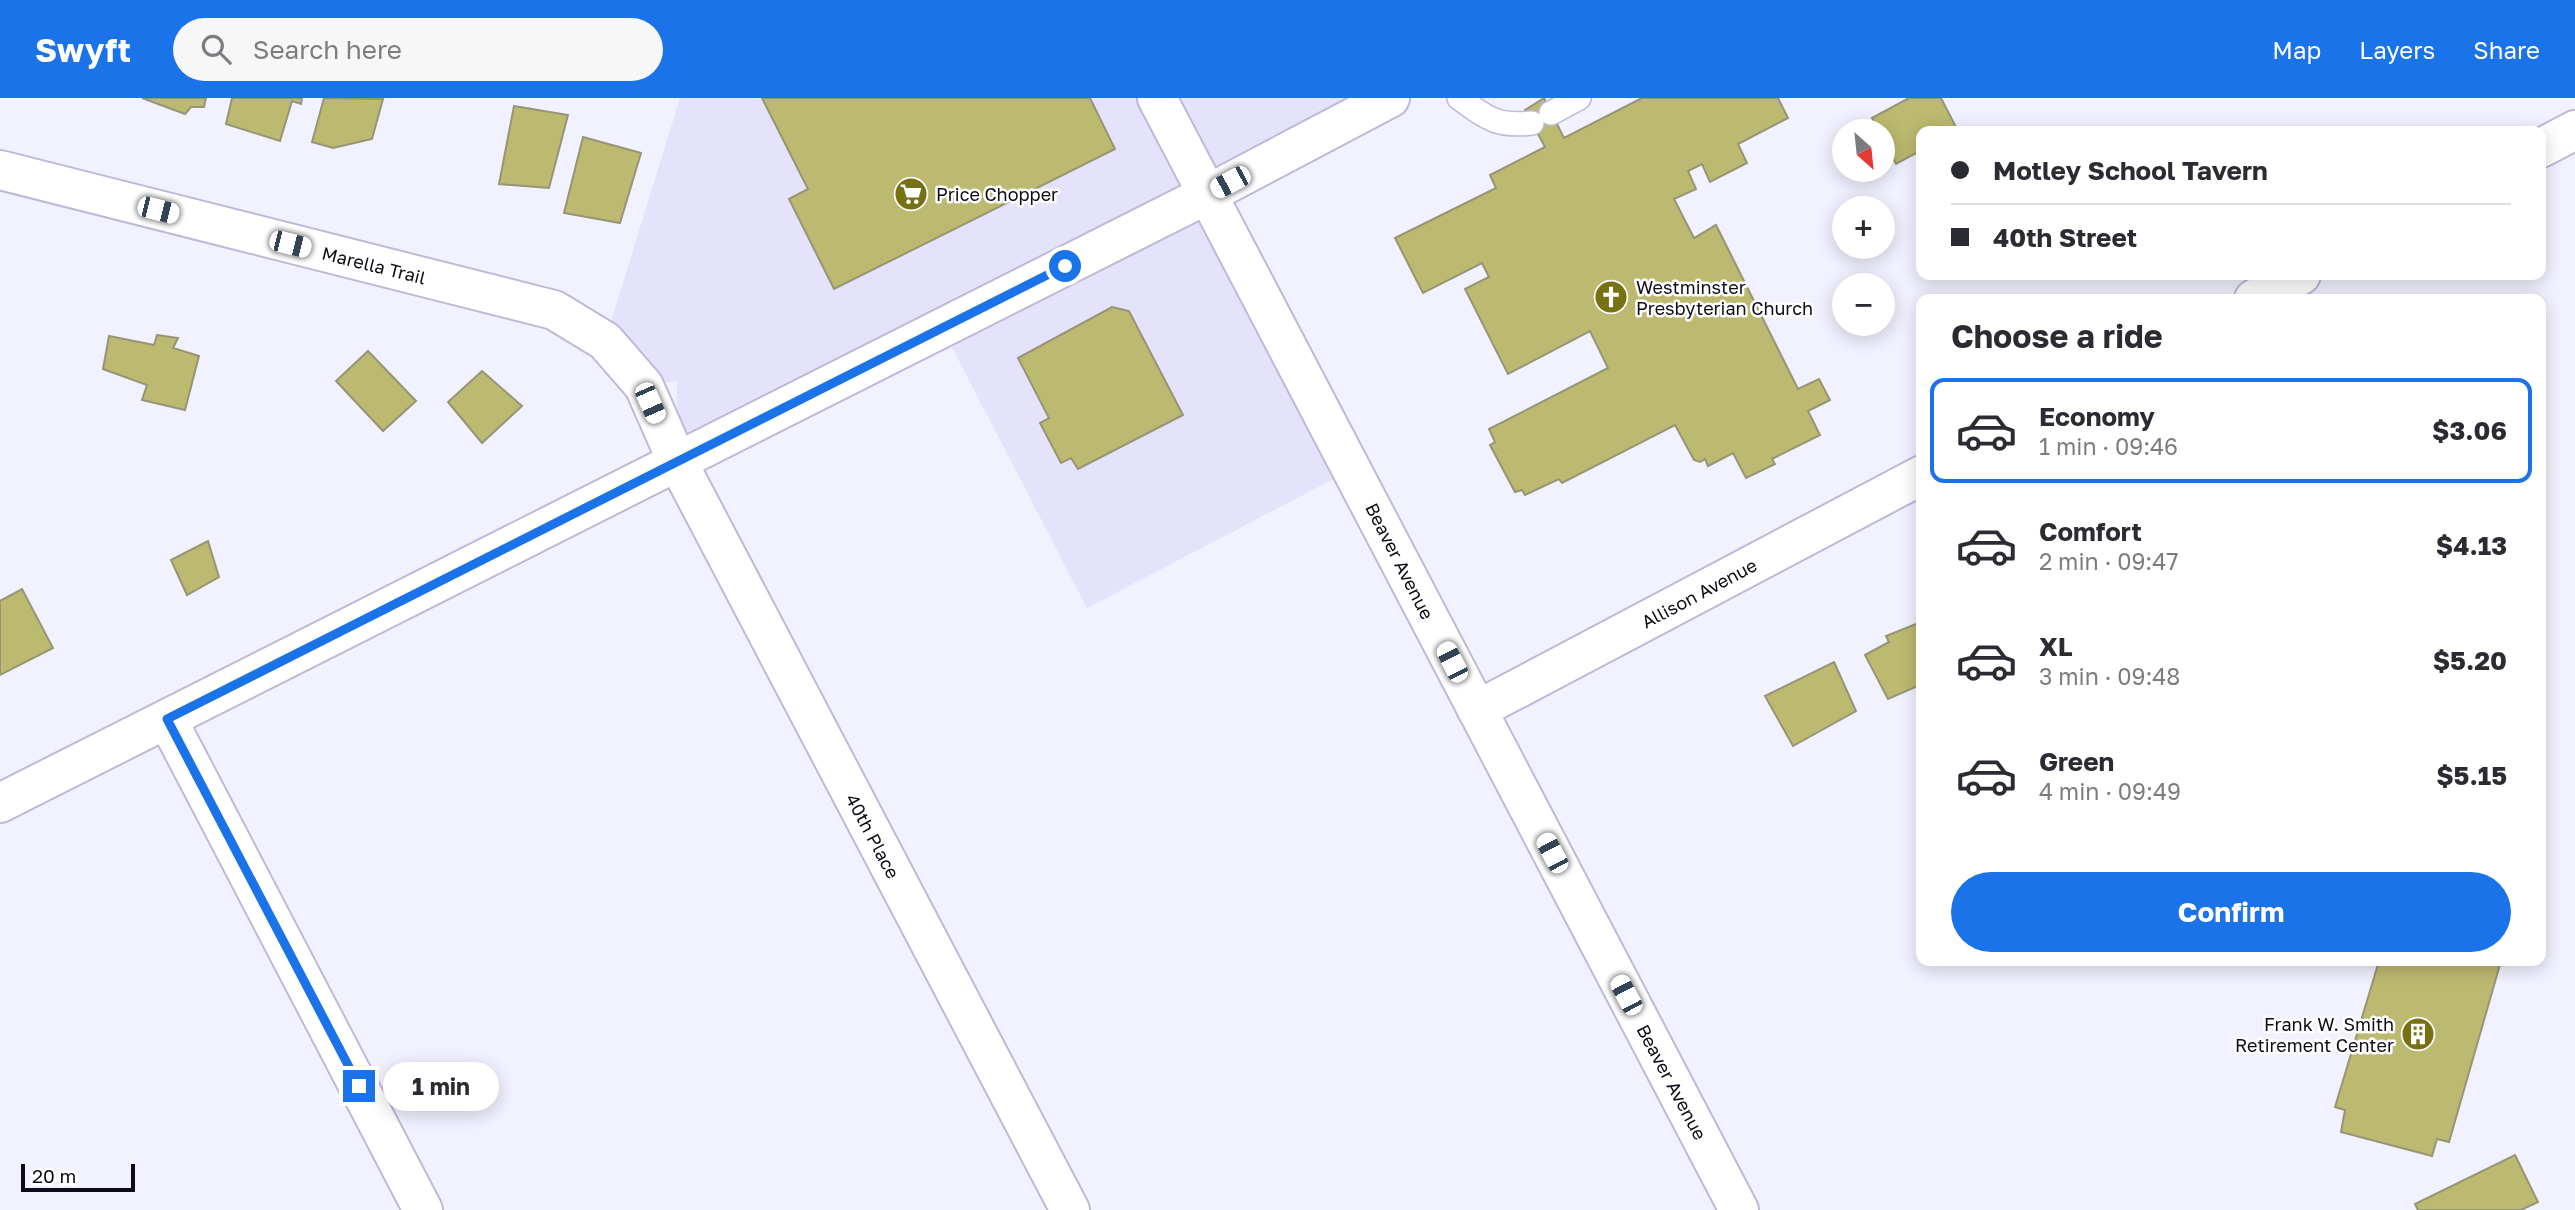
<!DOCTYPE html>
<meta charset="utf-8">
<style>
body{margin:0;font-family:"Golos Text",sans-serif;background:#f7f7f7;color:#2b2b33;height:100vh;display:flex;flex-direction:column;font-size:26px;white-space:nowrap}
*{box-sizing:border-box;margin:0}
p{font-size:23px;color:#7c7c81}
.icon{flex:none;width:38px;height:38px;fill:none;stroke:currentColor;stroke-width:2;stroke-linecap:round;stroke-linejoin:round}
.map{position:relative;flex:1;overflow:hidden}
.panel{position:absolute;left:1916px;top:196px;width:630px;height:672px;display:flex;flex-direction:column;background:#fff;border-radius:14px;box-shadow:0 4px 18px #0003}
.panel>*{flex:none}
.guide{position:absolute;left:1916px;top:28px;width:630px;height:154px;border-radius:14px;box-shadow:0 4px 18px #0003;display:grid;align-content:center;height:154px;padding:0 35px;background:#fff}
.needle{width:46px;rotate:153deg}
.buttons{position:absolute;left:1832px;top:21px;display:grid;gap:14px}
.buttons a{display:grid;place-items:center;width:63px;height:63px;border-radius:50%;background:#fff;box-shadow:0 4px 18px #0003;font-size:35px}
.scale{position:absolute;left:21px;bottom:18px;width:114px;box-sizing:border-box;padding-left:7px;border:4px solid #0d0c16;border-top:0;font-size:19px;line-height:24px;white-space:nowrap;color:#0d0c16;-webkit-text-stroke:5px #fff;paint-order:stroke}
.end{position:absolute;width:32px;height:32px;margin:-16px;border:9px solid #1a73e8;background:#fff;box-shadow:0 0 0 4px #fff}
.from{border-radius:50%}
.bubble{position:absolute;height:49px;border-radius:24px;background:#fff;box-shadow:0 4px 18px #0003;font-size:23px;font-weight:700;line-height:49px;text-align:center}
.car{position:absolute;width:21px;height:42px;margin:-21px -10px;border-radius:9px;box-shadow:0 0 5px 2px #0007;background:linear-gradient(#fff 24%,#345 0 40%,#fff 0 76%,#345 0 86%,#fff 0)}
.guide b{display:flex;align-items:center;gap:24px;height:66px;font-size:26px}
.guide b+b{border-top:2px solid #e1e1e2}
.guide i{width:18px;height:18px;background:#2b2b33}
ul{padding:0;list-style:none}
li{display:flex;align-items:center;gap:21px;height:105px;margin:0 14px 10px;padding:0 21px;border:4px solid transparent;border-radius:14px}
li div{flex:1}
li b{display:block;font-size:26px}
li em{font-style:normal;font-weight:700}
li.current{border-color:#1a73e8}
li>.icon{width:63px;height:63px;stroke-width:1.5}
h2{padding:0 35px;font-size:32px;line-height:84px}
.action{display:flex;gap:14px;margin-top:auto;padding:14px 35px}
.action a{flex:1;height:80px;border-radius:42px;background:#1a73e8;color:#fff;font-size:28px;font-weight:700;line-height:80px;text-align:center}
header{display:flex;align-items:center;gap:42px;box-sizing:border-box;height:98px;padding:0 35px;background:#1a73e8;color:#fff}
header strong{font-size:33px}
nav{display:flex;gap:38px;margin-inline-start:auto;font-size:24px}
.search{width:490px;height:63px;background:#f7f7f7;display:flex;align-items:center;gap:18px;box-sizing:border-box;padding:0 24px;border-radius:38px;color:#7c7c81;font-size:26px}
.map>svg:first-child{display:block}
.built{fill:#e5e3fb}
.building{fill:#bcb970;stroke:#969575;stroke-width:2}
.lines{fill:none;stroke-linecap:round;stroke-linejoin:round}
.service-casing{stroke:#bcb9d9;stroke-width:26}
.minor-casing{stroke:#bcb9d9;stroke-width:42}
.tertiary-casing{stroke:#bcb9d9;stroke-width:42}
.secondary-casing{stroke:#bcb9d9;stroke-width:42}
.service{stroke:#fff;stroke-width:23}
.minor{stroke:#fff;stroke-width:38}
.tertiary{stroke:#fff;stroke-width:38}
.secondary{stroke:#fff;stroke-width:38}
.route{stroke:#1a73e8;stroke-width:9}
.labels{text-anchor:middle;dominant-baseline:central;stroke-width:5;stroke-linejoin:round;paint-order:stroke}
.poi-label{font-size:18px;fill:#0d0c16;stroke:#fff;text-anchor:start}
.street-label{font-size:18px;fill:#0d0c16;stroke:#fff}
</style>
<header>
<strong>Swyft</strong>
<div class="search"><svg class="icon" aria-label="search" viewBox="0 0 24 24"><circle cx="10" cy="10" r="6"/><path d="M15 15l6 6"/></svg>Search here</div>
<nav><a>Map</a><a>Layers</a><a>Share</a></nav>
</header>
<div class="map">
<svg width="2575" height="1112" viewBox="0 0 2575 1112">
<rect width="100%" height="100%" fill="#f2f1ff"/>
<polygon class="built" points="680,0 1390,0 1208,96 1353,371 1087,510 942,230 677,363 677,283 644,288 605,243"/>
<g class="building">
<polygon points="142,0 206,0 204,9 191,9 185,16"/>
<polygon points="232,0 302,0 301,6 292,3 280,43 226,26"/>
<polygon points="324,0 383,1 372,41 333,50 312,44"/>
<polygon points="762,0 1090,0 1115,51 834,191 789,101 808,91"/>
<polygon points="1544,0 1564,40 1642,0 1778,0 1788,20 1738,46 1747,65 1710,84 1702,66 1688,73 1696,91 1674,101 1694,140 1716,127 1798,291 1819,281 1830,302 1808,313 1820,337 1772,361 1775,366 1746,380 1733,355 1708,368 1705,361 1700,364 1694,362 1675,327 1562,385 1559,381 1525,397 1522,392 1515,394 1490,347 1495,344 1489,331 1608,270 1590,233 1508,276 1465,191 1489,179 1482,165 1423,195 1395,140 1496,90 1490,77 1545,49 1525,12"/>
<polygon points="1909,0 1941,0 1958,33 1922,33 1922,52 1896,66 1883,41 1883,33 1879,33 1872,20"/>
<polygon points="514,8 568,17 549,90 499,86"/>
<polygon points="583,39 641,55 620,125 564,115"/>
<polygon points="1112,209 1129,213 1183,317 1078,371 1071,360 1061,365 1040,325 1049,320 1018,260"/>
<polygon points="157,237 178,240 173,250 199,258 185,312 142,302 147,287 103,271 109,238 154,247"/>
<polygon points="368,253 416,303 383,333 336,283"/>
<polygon points="482,273 522,308 482,345 448,304"/>
<polygon points="208,443 219,479 187,497 171,462"/>
<polygon points="22,491 53,550 0,577 0,503"/>
<polygon points="1916,526 1922,536 1922,586 1888,601 1865,557 1889,544 1886,538"/>
<polygon points="1834,564 1856,613 1793,648 1765,598"/>
<polygon points="2379,863 2501,863 2449,1044 2437,1041 2432,1058 2341,1034 2345,1012 2335,1009"/>
<polygon points="2515,1057 2538,1104 2521,1112 2418,1112 2415,1106"/>
</g>
<g class="lines">
<defs>
<g id="service">
<path d="M1459,0c28,20 37,29 73,25"/>
<polyline points="1551,15 1579,0"/>
</g>
<g id="minor">
<polyline points="2541,50 2575,32"/>
<polyline points="0,72 554,212 605,243 644,288 677,363 1070,1112"/>
<polyline points="2254,201 2301,177"/>
<polyline points="1477,612 1922,377"/>
<polyline points="167,621 423,1112"/>
<polyline points="0,705 1208,96"/>
</g>
<polyline id="tertiary" points="1208,96 1390,0"/>
<polyline id="secondary" points="1157,0 1739,1112"/>
</defs>
<use href="#service" class="service-casing"/>
<use href="#minor" class="minor-casing"/>
<use href="#tertiary" class="tertiary-casing"/>
<use href="#secondary" class="secondary-casing"/>
<use href="#service" class="service"/>
<use href="#minor" class="minor"/>
<use href="#tertiary" class="tertiary"/>
<use href="#secondary" class="secondary"/>
</g>
<g class="lines">
<polyline class="route" points="359,988 167,621 1065,168"/>
</g>
<defs>
<symbol id="supermarket-disc" viewBox="-11 -11 22 22"><circle r="9.5" fill="#767112" stroke="#fff"/><path d="M-6-5.5h2.5l.6 2H6L4.5 2H-2.5L-4.4-4H-6ZM-1.5 3.2a1.3 1.3 0 1 0 .1 0ZM3 3.2a1.3 1.3 0 1 0 .1 0Z" fill="#fff"/></symbol>
<symbol id="church-disc" viewBox="-11 -11 22 22"><circle r="9.5" fill="#767112" stroke="#fff"/><path d="M-1.2-6h2.4v3.5h3.3v2.4h-3.3V6h-2.4V-.1h-3.3v-2.4h3.3Z" fill="#fff"/></symbol>
<symbol id="building-disc" viewBox="-11 -11 22 22"><circle r="9.5" fill="#767112" stroke="#fff"/><path d="M-4-6H4V6H1V3H-1V6H-4ZM-2.5-4.3h1.7v1.8h-1.7ZM.8-4.3h1.7v1.8H.8ZM-2.5-1h1.7V.8h-1.7ZM.8-1h1.7V.8H.8Z" fill="#fff"/></symbol>
</defs>
<g fill-rule="evenodd">
<use href="#supermarket-disc" x="892" y="77" width="38" height="38"/>
<use href="#church-disc" x="1592" y="180" width="38" height="38"/>
<use href="#building-disc" x="2399" y="917" width="38" height="38"/>
</g>
<g class="labels">
<g class="poi-label">
<text x="936" y="96">Price Chopper</text>
<text x="1636" y="189">Westminster<tspan x="1636" dy="21">Presbyterian Church</tspan></text>
<text x="2394" y="926" text-anchor="end">Frank W. Smith<tspan x="2394" dy="21">Retirement Center</tspan></text>
</g>
<g class="street-label">
<text transform="translate(374 167) rotate(14)">Marella Trail</text>
<text transform="translate(1400 463) rotate(63)">Beaver Avenue</text>
<text transform="translate(1699 495) rotate(-28)">Allison Avenue</text>
<text transform="translate(873 738) rotate(62)">40th Place</text>
<text transform="translate(1672 984) rotate(62)">Beaver Avenue</text>
</g>
</g>
</svg>
<div class="buttons">
<a><svg class="needle" viewBox="-14 -14 28 28"><path d="M0-13l5 13h-10z" fill="#e53935"/><path d="M0 13l5-13h-10z" fill="#7c7c81"/></svg></a>
<a>+</a>
<a>−</a>
</div>
<div class="scale">20 m</div>
<i class="end from" style="left:1065px;top:168px"></i>
<i class="end" style="left:359px;top:988px"></i>
<div class="bubble" style="left:383px;top:964px;width:116px">1 min</div>
<i class="car" style="left:1230px;top:84px;rotate:242deg"></i>
<i class="car" style="left:158px;top:112px;rotate:104deg"></i>
<i class="car" style="left:290px;top:146px;rotate:104deg"></i>
<i class="car" style="left:650px;top:305px;rotate:156deg"></i>
<i class="car" style="left:1452px;top:564px;rotate:333deg"></i>
<i class="car" style="left:1552px;top:755px;rotate:332deg"></i>
<i class="car" style="left:1626px;top:897px;rotate:332deg"></i>
<div class="guide">
<b><i class="from"></i>Motley School Tavern</b>
<b><i></i>40th Street</b>
</div>
<section class="panel">
<h2>Choose a ride</h2>
<ul>
<li class="current"><svg class="icon" aria-label="car" viewBox="0 0 24 24"><path d="M5 17H2v-5l4-1 3-4h7l3 4 3 1v5h-3M9 17h6M6 11h13"/><circle cx="7" cy="17" r="2"/><circle cx="17" cy="17" r="2"/></svg><div><b>Economy</b><p>1 min · 09:46</p></div><em>$3.06</em></li>
<li><svg class="icon" aria-label="car" viewBox="0 0 24 24"><path d="M5 17H2v-5l4-1 3-4h7l3 4 3 1v5h-3M9 17h6M6 11h13"/><circle cx="7" cy="17" r="2"/><circle cx="17" cy="17" r="2"/></svg><div><b>Comfort</b><p>2 min · 09:47</p></div><em>$4.13</em></li>
<li><svg class="icon" aria-label="car" viewBox="0 0 24 24"><path d="M5 17H2v-5l4-1 3-4h7l3 4 3 1v5h-3M9 17h6M6 11h13"/><circle cx="7" cy="17" r="2"/><circle cx="17" cy="17" r="2"/></svg><div><b>XL</b><p>3 min · 09:48</p></div><em>$5.20</em></li>
<li><svg class="icon" aria-label="car" viewBox="0 0 24 24"><path d="M5 17H2v-5l4-1 3-4h7l3 4 3 1v5h-3M9 17h6M6 11h13"/><circle cx="7" cy="17" r="2"/><circle cx="17" cy="17" r="2"/></svg><div><b>Green</b><p>4 min · 09:49</p></div><em>$5.15</em></li>
</ul>
<div class="action"><a>Confirm</a></div>
</section>
</div>
